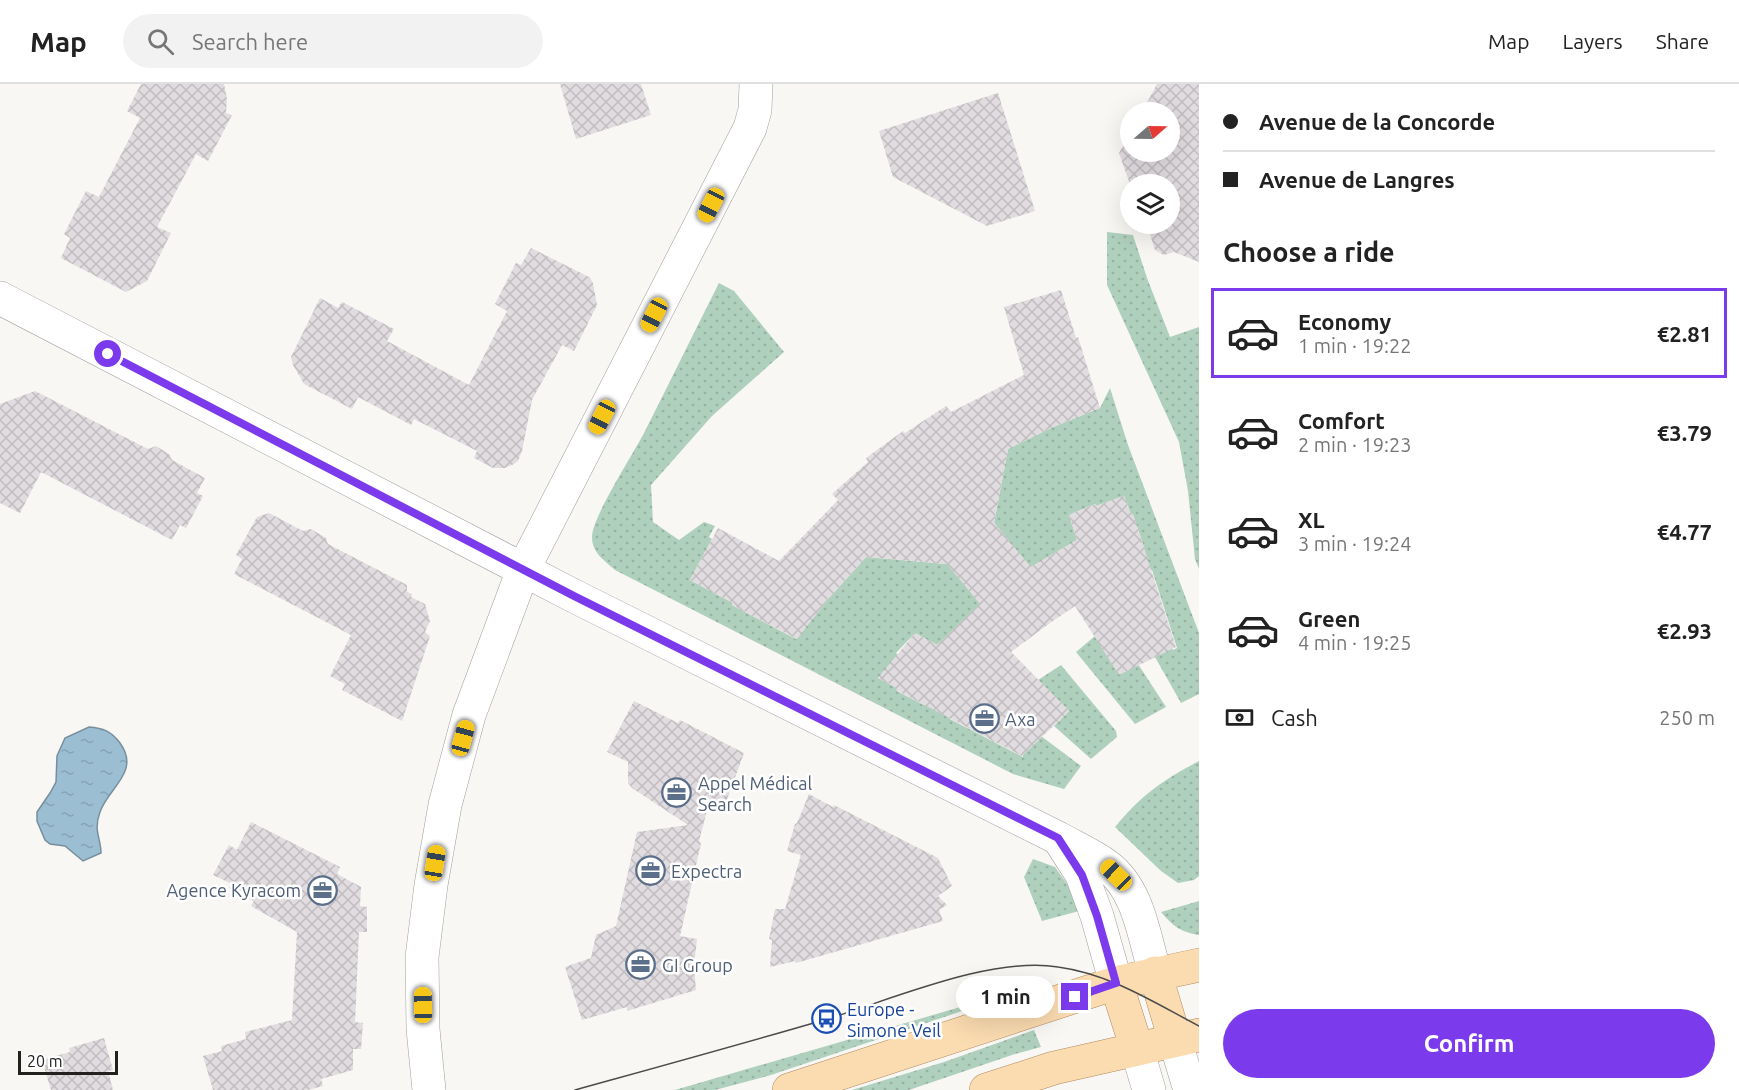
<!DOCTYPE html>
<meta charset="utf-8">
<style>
body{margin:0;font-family:Ubuntu,sans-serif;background:#f2f2f2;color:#222;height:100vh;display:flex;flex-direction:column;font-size:22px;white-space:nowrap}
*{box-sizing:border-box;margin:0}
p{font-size:20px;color:#767676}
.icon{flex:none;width:33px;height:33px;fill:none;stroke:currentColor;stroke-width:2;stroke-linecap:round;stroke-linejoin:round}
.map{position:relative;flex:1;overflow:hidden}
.panel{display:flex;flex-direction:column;background:#fff;width:540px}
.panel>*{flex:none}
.top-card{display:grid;align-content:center;height:132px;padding:0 24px;background:#fff}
.needle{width:39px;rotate:70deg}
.fabs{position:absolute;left:1120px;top:18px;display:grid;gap:12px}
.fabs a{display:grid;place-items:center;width:60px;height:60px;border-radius:50%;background:#fff;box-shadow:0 6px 24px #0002;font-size:30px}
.scale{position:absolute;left:18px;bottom:15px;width:100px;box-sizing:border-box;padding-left:6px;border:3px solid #222120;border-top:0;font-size:16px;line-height:21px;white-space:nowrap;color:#222120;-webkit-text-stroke:4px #fff;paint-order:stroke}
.end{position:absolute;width:27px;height:27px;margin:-14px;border:8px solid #7c3aed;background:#fff;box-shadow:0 0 0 3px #fff}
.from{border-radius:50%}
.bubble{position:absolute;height:42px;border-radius:21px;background:#fff;box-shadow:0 6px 24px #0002;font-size:20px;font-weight:700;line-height:42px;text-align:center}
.car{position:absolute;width:18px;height:36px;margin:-18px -9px;border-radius:8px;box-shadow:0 0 4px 2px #0007;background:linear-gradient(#f5c518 24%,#345 0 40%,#f5c518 0 76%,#345 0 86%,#f5c518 0)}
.top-card b{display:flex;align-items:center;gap:21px;height:57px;font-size:22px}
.top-card b+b{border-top:2px solid #e0e0e0}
.top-card i{width:15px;height:15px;background:#222}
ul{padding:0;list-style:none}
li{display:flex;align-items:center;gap:18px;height:90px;margin:0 12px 9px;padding:0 12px;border:3px solid transparent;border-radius:0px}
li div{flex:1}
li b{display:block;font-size:22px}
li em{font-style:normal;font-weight:700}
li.on{border-color:#7c3aed}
li>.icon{width:54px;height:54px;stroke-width:1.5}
h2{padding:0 24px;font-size:27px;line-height:72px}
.pay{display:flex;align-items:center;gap:15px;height:66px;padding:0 24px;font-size:22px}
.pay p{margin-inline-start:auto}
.primary-button{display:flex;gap:12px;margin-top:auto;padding:12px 24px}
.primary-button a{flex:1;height:69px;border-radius:36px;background:#7c3aed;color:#fff;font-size:24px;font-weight:700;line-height:69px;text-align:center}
header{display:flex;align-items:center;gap:36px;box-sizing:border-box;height:84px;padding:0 30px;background:#fff;border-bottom:2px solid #e0e0e0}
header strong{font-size:28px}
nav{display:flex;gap:33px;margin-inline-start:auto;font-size:21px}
.search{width:420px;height:54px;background:#f2f2f2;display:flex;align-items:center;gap:15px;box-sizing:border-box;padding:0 21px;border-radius:33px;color:#767676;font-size:22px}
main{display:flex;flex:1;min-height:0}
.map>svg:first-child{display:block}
.grass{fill:url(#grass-dots)}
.water{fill:url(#water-ripples);stroke:#778f9d;stroke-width:1.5}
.building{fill:url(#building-cross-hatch)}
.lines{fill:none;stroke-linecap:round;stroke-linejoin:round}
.minor-casing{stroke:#a19f9c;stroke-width:34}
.major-casing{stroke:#ad8a5c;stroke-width:34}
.minor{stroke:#fff;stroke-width:33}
.major{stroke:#fbdbb0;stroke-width:33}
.tram{stroke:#4c4b49;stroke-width:1.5}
.route{stroke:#7c3aed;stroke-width:8}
.labels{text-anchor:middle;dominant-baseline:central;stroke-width:5;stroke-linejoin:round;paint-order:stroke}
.service-label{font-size:18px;fill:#4e5e75;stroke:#fff;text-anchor:start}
.transit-label{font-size:18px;fill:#164399;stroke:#fff;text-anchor:start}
</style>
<header>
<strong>Map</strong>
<div class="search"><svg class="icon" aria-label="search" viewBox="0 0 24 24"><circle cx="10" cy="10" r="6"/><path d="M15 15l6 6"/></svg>Search here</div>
<nav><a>Map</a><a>Layers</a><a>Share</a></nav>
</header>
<main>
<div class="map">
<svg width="1199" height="1006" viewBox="0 0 1199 1006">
<defs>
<pattern id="grass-dots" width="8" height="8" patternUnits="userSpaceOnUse" patternTransform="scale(1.5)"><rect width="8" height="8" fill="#afd0bc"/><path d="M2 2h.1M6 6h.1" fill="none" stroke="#96b2a1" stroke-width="1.8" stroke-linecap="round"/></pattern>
<pattern id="water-ripples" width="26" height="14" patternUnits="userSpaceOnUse" patternTransform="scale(1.5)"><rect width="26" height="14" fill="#9cbed3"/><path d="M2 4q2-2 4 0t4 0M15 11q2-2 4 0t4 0" fill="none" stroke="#86a3b5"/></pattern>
<pattern id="building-cross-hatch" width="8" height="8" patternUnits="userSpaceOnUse" patternTransform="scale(1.5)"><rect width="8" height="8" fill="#e0dcdf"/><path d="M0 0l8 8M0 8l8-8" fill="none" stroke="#c0bcbf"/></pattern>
</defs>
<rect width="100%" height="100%" fill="#f9f7f4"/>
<g class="grass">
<polygon points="1107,148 1133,151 1147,194 1170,253 1199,243 1199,485 1195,475 1188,407 1179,358 1107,201"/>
<path d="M719,199l15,8 50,61 -72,64 -61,69 2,37 26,18 25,-18 11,4 -6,11 3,2 -22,41 43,23 -1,2 64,34 33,-41 37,-41 81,7 53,28 -63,53 -22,-12 -19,20 2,2 -20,23 19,10v3l27,14 1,-2 24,13 1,3 73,38v-3l16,-14 -1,-2 3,-2 40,30 -17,23 -51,-15 -398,-204c-10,-9 -23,-17 -23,-33 0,-20 42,-84 53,-106 25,-49 49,-99 74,-148z"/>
<polygon points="1110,304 1128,361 1199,549 1199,610 1181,619 1155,573 1172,563 1173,566 1177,564 1152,486 1148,487 1143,460 1133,431 1131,431 1124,412 1096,422 1095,420 1069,431 1077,456 1021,489 992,470 1009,457 994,439 1008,365 1053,343 1100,324"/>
<polygon points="1095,552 1138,580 1166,623 1135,640 1076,568"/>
<polygon points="1061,581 1116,647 1117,653 1091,675 1054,642 1069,627 1038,596"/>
<path d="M1199,677v115l-5,4 -16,3 -17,-12 -46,-44c26,-32 48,-47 84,-66z"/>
<polygon points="1033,775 1055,783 1072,807 1079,827 1042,837 1024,793"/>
<path d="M1199,817v34c-19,-3 -26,-9 -38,-23z"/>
<polygon points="1012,908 1010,911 771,991 715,1006 675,1006"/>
<polygon points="1034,946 1041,963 1015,970 909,1006 852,1006 944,978"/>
</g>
<path class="water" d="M89,643c14,1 22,4 31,16 21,29 -12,45 -20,69 -7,19 1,26 1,41l-18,8 -18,-15 -15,-2 -5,-4 -8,-19v-9l13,-19 6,-11 1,-26 8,-18z"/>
<g class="building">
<polygon points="141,0 224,0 227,15 226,29 232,31 208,77 196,70 157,143 171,149 147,197 126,208 61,174 70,154 64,150 86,107 99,113 140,34 127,27"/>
<polygon points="560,0 641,0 651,31 576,55"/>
<polygon points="1157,0 1199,0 1199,178 1174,168 1164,171 1155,166 1147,141 1170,140 1170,100 1131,100 1131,103 1119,69 1131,48 1131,68 1170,68 1170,28 1142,28"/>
<polygon points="998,9 1035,127 987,142 893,93 879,47"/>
<polygon points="531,164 589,193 593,199 597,221 574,267 562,261 532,316 522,367 518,377 514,380 505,384 493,384 474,374 477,367 414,335 411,341 358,313 352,325 304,300 293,281 291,273 320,214 338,224 342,218 394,245 387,257 469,301 507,227 495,220 516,179 521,181"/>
<polygon points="1061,206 1076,254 1078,253 1100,324 1053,343 1008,365 994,439 1031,483 1077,456 1069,431 1095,420 1096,422 1124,412 1131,431 1133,430 1176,563 1119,591 1075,522 1050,539 1011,568 1069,627 1022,672 896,606 897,604 878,594 915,549 937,561 980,520 947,480 866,473 829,514 797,555 732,521 733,519 690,496 718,444 779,477 838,416 832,410 868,378 866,374 903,347 905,349 946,322 951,328 1024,291 1004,223"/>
<polygon points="35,307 148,365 156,362 169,370 172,376 205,394 197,409 203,412 186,444 180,441 172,456 41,388 20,429 0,419 0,320"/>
<polygon points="269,429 303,447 311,445 326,454 328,460 407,501 407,508 412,510 411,513 425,520 430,537 425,548 430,552 402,637 342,606 345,600 330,592 351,551 234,490 242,475 236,471 257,433"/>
<polygon points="634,617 678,639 680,636 744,669 726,718 710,715 699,757 701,759 680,852 697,855 694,882 696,906 627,927 627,923 582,936 565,883 591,874 596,851 616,842 637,748 688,741 632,704 628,699 628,678 607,668"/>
<polygon points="809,710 833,723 834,721 938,774 952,802 938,812 947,821 939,826 943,837 796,879 795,877 770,883 772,856 769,855 775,825 785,825 801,771 787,767 795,740 797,739"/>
<polygon points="251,738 340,783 337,790 361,803 360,822 367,823 367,848 359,848 355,938 363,939 361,965 353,965 353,986 321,995 323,1002 308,1006 213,1006 203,972 222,967 221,962 246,955 245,948 292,936 297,848 251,822 254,817 229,804 232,800 213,791 229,761 237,766"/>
<polygon points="104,954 113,986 108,987 113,1006 51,1006 42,976 70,968 69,964"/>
</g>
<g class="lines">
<defs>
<g id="minor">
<path d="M0,214l574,298 484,242c16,9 34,17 49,28 32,24 37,71 48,107"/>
<polyline points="1061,758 1082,791 1097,832 1116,899"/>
<polyline points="1175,956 1190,1006"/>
<polyline points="1137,965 1149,1006"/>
<polyline points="429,1006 423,945 422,873 431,801 445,721 469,631 523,486 750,44 755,26 756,0"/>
</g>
<g id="major">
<polyline points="1155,889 1175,956"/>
<polyline points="1116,899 1137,965"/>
<polyline points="789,1006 1116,899 1199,881"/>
<polyline points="986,1006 1054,984 1199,951"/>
</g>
</defs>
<use href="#minor" class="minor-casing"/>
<use href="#major" class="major-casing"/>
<use href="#minor" class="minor"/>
<use href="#major" class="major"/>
<path class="tram" d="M575,1006c83,-23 167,-46 249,-70 67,-20 166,-64 234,-53 52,7 95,35 141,59"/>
</g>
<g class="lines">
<polyline class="route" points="108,270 574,512 1058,754 1082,791 1097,832 1116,899 1075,913"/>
</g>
<defs>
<symbol id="office-ring" viewBox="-11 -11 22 22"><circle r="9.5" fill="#fff" stroke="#5c6f8a" stroke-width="1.5"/><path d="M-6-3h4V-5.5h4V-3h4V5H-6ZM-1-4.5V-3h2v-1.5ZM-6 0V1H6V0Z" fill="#5c6f8a"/></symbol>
<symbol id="bus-ring" viewBox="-11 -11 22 22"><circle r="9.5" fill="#fff" stroke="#1a4fb4" stroke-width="1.5"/><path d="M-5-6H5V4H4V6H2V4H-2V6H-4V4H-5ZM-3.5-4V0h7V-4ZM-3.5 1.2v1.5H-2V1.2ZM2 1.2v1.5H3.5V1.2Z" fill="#1a4fb4"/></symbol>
</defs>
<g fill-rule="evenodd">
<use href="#office-ring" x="968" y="618" width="33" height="33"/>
<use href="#office-ring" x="660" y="692" width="33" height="33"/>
<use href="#office-ring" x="634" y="770" width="33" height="33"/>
<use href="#office-ring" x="306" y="790" width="33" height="33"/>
<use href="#office-ring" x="624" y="864" width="33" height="33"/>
<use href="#bus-ring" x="810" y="918" width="33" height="33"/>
</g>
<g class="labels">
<g class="service-label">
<text x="1005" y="635">Axa</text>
<text x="698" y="699">Appel Médical<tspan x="698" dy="21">Search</tspan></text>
<text x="671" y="787">Expectra</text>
<text x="301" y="806" text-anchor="end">Agence Kyracom</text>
<text x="662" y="881">GI Group</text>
</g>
<g class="transit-label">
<text x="847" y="925">Europe -<tspan x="847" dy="21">Simone Veil</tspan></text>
</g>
</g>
</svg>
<div class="fabs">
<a><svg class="needle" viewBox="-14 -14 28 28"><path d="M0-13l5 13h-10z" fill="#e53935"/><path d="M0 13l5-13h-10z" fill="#767676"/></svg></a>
<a><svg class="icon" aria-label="layers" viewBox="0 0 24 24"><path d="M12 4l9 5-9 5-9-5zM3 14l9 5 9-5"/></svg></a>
</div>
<div class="scale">20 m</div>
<i class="end from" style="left:108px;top:270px"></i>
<i class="end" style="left:1075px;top:913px"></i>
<div class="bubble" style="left:956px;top:892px;width:99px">1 min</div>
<i class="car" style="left:711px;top:121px;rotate:207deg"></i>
<i class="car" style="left:654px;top:231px;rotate:207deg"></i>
<i class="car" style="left:602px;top:333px;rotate:207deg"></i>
<i class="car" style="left:463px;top:654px;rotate:15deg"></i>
<i class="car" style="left:435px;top:779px;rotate:9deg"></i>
<i class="car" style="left:1116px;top:791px;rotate:314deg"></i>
<i class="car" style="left:423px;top:921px;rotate:359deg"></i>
</div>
<section class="panel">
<div class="top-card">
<b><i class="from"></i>Avenue de la Concorde</b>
<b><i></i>Avenue de Langres</b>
</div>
<h2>Choose a ride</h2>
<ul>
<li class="on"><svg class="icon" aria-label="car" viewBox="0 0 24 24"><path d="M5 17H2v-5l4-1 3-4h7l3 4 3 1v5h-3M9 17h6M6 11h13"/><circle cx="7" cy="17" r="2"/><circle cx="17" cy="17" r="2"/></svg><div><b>Economy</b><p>1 min · 19:22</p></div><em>€2.81</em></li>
<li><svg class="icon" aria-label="car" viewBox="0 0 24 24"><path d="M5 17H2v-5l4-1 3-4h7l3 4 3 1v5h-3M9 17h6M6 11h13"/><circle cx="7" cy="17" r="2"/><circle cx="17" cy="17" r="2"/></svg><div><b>Comfort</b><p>2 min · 19:23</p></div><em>€3.79</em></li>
<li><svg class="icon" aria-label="car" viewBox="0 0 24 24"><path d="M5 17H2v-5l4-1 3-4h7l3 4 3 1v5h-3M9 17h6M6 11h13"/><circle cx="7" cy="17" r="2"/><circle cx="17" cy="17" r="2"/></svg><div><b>XL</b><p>3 min · 19:24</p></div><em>€4.77</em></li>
<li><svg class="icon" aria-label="car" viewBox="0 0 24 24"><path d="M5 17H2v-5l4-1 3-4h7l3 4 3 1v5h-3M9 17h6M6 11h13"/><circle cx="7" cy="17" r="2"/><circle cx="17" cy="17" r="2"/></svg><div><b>Green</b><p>4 min · 19:25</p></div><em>€2.93</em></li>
</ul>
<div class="pay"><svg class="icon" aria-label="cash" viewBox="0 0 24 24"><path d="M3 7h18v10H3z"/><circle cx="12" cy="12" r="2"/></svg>Cash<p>250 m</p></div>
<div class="primary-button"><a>Confirm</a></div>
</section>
</main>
